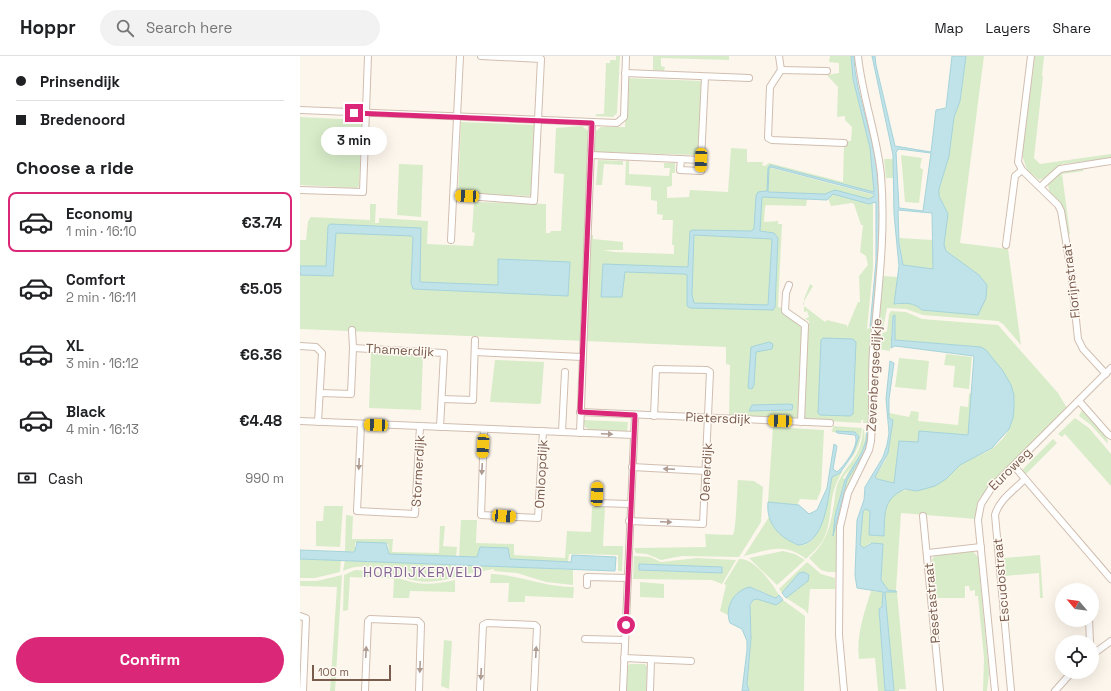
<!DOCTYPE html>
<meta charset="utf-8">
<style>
body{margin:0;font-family:"Space Grotesk",sans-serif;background:#f2f2f2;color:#202124;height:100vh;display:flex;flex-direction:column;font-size:15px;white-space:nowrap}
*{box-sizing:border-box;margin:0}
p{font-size:13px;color:#757577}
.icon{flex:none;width:22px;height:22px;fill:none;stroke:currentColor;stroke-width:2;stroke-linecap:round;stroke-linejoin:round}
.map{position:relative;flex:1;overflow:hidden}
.drawer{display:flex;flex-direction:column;background:#fff;width:300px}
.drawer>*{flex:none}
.banner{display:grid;align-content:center;height:88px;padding:0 16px;background:#fff}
.needle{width:26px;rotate:299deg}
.controls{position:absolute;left:755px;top:527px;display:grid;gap:8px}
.controls a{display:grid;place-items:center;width:44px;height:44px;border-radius:50%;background:#fff;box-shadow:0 4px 16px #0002;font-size:20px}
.scale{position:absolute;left:12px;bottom:10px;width:79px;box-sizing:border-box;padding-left:4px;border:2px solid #7a5c4d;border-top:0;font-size:11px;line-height:14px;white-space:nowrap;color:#7a5c4d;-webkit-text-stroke:3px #fffaf3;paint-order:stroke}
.end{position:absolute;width:18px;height:18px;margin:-9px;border:5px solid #db2777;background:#fff;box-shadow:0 0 0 2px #fff}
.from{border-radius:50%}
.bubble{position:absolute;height:28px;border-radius:14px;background:#fff;box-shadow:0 4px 16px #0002;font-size:13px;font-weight:700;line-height:28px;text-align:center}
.car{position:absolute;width:12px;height:24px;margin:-12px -6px;border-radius:5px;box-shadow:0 0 3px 1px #0007;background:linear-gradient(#f5c518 24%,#345 0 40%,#f5c518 0 76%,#345 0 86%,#f5c518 0)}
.banner b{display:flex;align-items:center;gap:14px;height:38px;font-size:15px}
.banner b+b{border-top:1px solid #e0e0e0}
.banner i{width:10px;height:10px;background:#202124}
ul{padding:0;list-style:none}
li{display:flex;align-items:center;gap:12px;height:60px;margin:0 8px 6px;padding:0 8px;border:2px solid transparent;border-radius:8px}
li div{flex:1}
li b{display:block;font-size:15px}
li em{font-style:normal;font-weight:700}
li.on{border-color:#db2777}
li>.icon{width:36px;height:36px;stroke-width:1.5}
h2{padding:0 16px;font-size:18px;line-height:48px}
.pay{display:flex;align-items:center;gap:10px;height:44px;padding:0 16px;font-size:15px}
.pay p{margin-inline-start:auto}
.primary-button{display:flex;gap:8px;margin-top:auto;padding:8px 16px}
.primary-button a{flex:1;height:46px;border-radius:24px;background:#db2777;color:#fff;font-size:16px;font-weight:700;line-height:46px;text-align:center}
header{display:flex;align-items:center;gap:24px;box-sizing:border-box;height:56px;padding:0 20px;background:#fff;border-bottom:1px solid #e0e0e0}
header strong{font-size:19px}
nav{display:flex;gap:22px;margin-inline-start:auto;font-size:14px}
.search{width:280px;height:36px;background:#f2f2f2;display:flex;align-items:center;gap:10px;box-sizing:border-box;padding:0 14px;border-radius:22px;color:#757577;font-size:15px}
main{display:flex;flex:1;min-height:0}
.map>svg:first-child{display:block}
.green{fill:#d8ecc9;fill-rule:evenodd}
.water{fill:#bfe3e8;stroke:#a5d3da;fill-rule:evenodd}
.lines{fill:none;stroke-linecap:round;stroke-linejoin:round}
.street-casing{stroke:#d1beb0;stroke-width:8}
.street{stroke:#fff;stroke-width:6}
.oneway{fill:#af9d94}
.route{stroke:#db2777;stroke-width:5}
.labels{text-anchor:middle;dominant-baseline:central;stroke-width:3;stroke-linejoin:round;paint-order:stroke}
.street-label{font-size:13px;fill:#7a5c4d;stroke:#fffaf3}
.neighbourhood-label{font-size:14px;letter-spacing:1px;fill:#846695;stroke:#fffaf3}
</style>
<header>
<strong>Hoppr</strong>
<div class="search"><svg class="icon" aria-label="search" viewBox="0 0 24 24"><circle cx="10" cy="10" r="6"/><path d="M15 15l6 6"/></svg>Search here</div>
<nav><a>Map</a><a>Layers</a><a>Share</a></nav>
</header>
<main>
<section class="drawer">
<div class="banner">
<b><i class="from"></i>Prinsendijk</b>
<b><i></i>Bredenoord</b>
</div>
<h2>Choose a ride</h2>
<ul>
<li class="on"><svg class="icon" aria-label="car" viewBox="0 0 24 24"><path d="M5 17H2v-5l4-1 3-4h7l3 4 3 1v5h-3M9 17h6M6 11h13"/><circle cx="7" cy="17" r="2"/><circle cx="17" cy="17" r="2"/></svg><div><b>Economy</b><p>1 min · 16:10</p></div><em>€3.74</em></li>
<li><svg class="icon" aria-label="car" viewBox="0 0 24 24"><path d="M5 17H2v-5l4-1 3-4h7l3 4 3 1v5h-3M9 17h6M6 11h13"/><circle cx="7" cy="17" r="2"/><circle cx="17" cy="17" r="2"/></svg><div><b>Comfort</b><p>2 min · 16:11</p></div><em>€5.05</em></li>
<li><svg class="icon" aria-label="car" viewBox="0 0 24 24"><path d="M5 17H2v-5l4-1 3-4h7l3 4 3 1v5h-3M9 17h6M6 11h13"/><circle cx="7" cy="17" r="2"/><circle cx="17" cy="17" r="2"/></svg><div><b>XL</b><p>3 min · 16:12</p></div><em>€6.36</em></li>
<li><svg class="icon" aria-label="car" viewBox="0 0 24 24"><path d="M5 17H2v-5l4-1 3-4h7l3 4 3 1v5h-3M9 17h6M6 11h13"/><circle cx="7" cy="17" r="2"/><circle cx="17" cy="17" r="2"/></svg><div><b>Black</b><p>4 min · 16:13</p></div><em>€4.48</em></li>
</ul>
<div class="pay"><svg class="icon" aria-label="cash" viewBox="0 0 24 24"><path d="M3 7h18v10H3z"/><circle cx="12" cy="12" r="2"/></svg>Cash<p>990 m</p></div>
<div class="primary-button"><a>Confirm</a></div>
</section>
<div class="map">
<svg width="811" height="635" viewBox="0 0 811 635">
<rect width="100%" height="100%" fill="#fdf6ec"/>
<g class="green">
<polygon points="316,0 320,0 317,57 313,61 295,60 297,58 304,58 306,7 310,7 310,4 316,4"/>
<polygon points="353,0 429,0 429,4 361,2 361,10 365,11 364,15 353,14"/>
<path d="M530,0h21l2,23 17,69 4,44 -103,-27 -3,2 106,28 -1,3c-6,2 -17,0 -25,0l21,6 4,-2v66l-6,61 5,-2c5,-42 7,-83 6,-125h2v60l-6,69h-4l3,2 -3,54 1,32 -3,4h-5v-2h4l-6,-1v3l-53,-3 -10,-2 -2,2 -53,-2 -1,-3h-13l1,-50 -4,-1v-17l-426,-18v-89h6l2,-19 3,-4 59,3v-16h6l-1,19h4v-5l49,3 -1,23 46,2 2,-13 -3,-1 2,-30 72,2v29h4l1,-2h10l3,-57 -10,-1 2,-45 26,-2 6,5 -4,103 9,1v13v-9l30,3v8h-20l11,2 60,2v-9h-2l1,-25h-11l1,-5 -6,-1v-13l-6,-1v-13l-26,-2 1,-24h3v13l40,2 1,-8h-6v-5h11v10h-3v13l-5,1v11l22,-1 1,-7 38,2 3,-44 16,1v13h16l-1,3 3,1 4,-3 74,19 1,-36 4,-5h3l1,-14 -7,-7v-4l-8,1 1,-30 -11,-12 12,-2v-10l-10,-1zM528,142l3,8 21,-3 2,1 7,21h2l-3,27 6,4 2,9 -9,11 1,26h-2l-11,26v-3l-20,-5 -2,2 -21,-16 -1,-3 10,-17 -3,-2 -6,15v13l3,-1 2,6 -4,2 4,2v4h-7l-15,-10 -2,1 -2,-8 -5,-1 4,-83h-4v-3l-14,1 1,-15 1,-2 40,1 1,-7z"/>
<path d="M666,0h18l-24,187 48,6 13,96 -18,-21 -5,-3 -75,-6 -17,-6 -19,-1 -4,21h-6l6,-53 14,1 -1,28c10,-6 19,-1 26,5l56,5 9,-30 -8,-10 -33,-24 -2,-7 4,-30 -9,-18v-7l10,-33 5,-39 6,-16z"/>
<polygon points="735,0 744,0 742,20 743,21 734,102 740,108 811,98 811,102 762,108 743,123 739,124 727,114 722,99"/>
<polygon points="327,22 402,25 399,96 396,99 294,96 296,75 301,71 325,71"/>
<polygon points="0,61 62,64 59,130 57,132 0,129"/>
<polygon points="161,66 235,69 231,140 158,138"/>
<polygon points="601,99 622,102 620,111 623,114 619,147 605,146"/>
<polygon points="584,103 593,103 594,122 586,122"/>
<polygon points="298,104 323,105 323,109 304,108 302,129 296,129"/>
<polygon points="99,108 123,109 121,161 97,159"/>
<polygon points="782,112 784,115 762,118 770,178 768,178 764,155 749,135 748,128 759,117"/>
<polygon points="599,182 633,184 633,213 603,209"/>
<path d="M591,255l15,1 16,7 76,6 60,68 9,15 -85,87 -5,8 -1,16 -75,-6 -5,77 1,2 9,97h-7v2h-5l-9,-100 12,1 -9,-1 -7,-11 2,-34 -13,-3 -6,5 -4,-3 3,-33 2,-3 5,2 -1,24 15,1c1,-16 -1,-33 13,-44 10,-2 44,-9 50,-14 5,-4 8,-10 13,-13 10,-7 23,-10 33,-17 22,-17 26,-42 15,-66 -5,-11 -17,-29 -27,-35l-86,-7 -2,-24 -3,35 -13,-2v-13l10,-5 2,-17z"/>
<polygon points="71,296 123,298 121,354 69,352"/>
<polygon points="646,298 672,301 669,333 653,331 655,310 644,309"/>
<polygon points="599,302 629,305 626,334 595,331"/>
<polygon points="195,304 244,306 241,347 239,348 190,346"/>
<polygon points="672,336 668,379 619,375 618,386 599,386 595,427 577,423 575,421 585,405 589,391 589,357 609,361 611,355 619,356 618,365 658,369 660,350 668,351 669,338"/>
<polygon points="782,354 807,382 808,388 791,369 779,360"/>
<polygon points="775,362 789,372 811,398 811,430 765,378 762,381 758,378"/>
<polygon points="283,364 328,366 327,376 290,374 285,371"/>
<path d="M533,370l29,2c-2,27 -14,30 -24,52 -10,19 -5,42 -15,60 -4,7 -11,13 -17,19 -21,-17 -38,-9 -62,-3l25,-39c3,10 13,20 22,25 31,18 37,-47 41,-65 2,-2 5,-2 8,-4 9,-7 19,-29 17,-39l-25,-2z"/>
<polygon points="473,371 524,374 521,434 517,444 500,443 497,449 468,446"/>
<path d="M563,372c7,16 -11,37 -20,50l2,1c7,-18 21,-29 21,-50l3,-1v13l-31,86 -2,25 1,20h-9l-7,-2 -12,-12c18,-16 21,-31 25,-54 1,-6 1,-13 3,-19 10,-23 25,-27 26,-57zM567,374v15l-20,35 -14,55 2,-19 10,-36 17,-28 4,-11z"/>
<polygon points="753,383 757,387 725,419 722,414"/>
<path d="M438,424l16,1 9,6 -2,35 -22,35 -57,-1 -21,4 -14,-6 -11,-1 -2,-5 72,-1 -1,-13 28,1c3,-4 4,-46 5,-55z"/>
<polygon points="24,450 43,450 40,491 16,490 16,465 23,465"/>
<polygon points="292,451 305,451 303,490 323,490 322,515 318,515 318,499 269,498 268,506 210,503 208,492 180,491 177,501 159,501 161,464 177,464 176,487 214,488 214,499 265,502 267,475 291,476"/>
<polygon points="46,459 53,460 52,483 93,483 92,496 139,497 140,470 145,470 143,490 157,491 156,501 89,498 88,488 55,487 55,495 45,496"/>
<polygon points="483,495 495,498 505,504 477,529 449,502"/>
<polygon points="673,495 678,501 689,618 687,635 683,635 684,602 678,540 675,540 675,534 670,535 669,530 665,530 665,542 634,542 632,503 635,500"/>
<polygon points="740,499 743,542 740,542 739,517 705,520 704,502"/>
<path d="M334,500l16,1 11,5 36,-4 39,2 -14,24 -10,-4 -79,-1zM339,508l83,4v5l-83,-3z"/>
<polygon points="0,503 41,504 40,516 15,522 0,522"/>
<path d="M439,503c16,-1 32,23 40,36l-3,3 -3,-1 -19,-9 -25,22 -1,5 -8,-4 6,-26 -2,-1z"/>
<path d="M45,504l111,4 -1,13c-16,5 -33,7 -49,1 -21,-6 -41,-18 -63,-7z"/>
<polygon points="507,506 521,518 535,522 535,533 510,533 508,558 505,554 486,542 504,528 509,522 499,517 482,537 479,533"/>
<polygon points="158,508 273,514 273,529 246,526 217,517 194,515 194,513 161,519"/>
<polygon points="55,514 73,515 73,522 50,521 48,554 43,555 44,519"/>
<path d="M76,516c33,8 42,17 79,8v12l-45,-1 -1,7h-16l1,-19 -19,-2z"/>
<path d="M191,518c30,1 53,13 83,13l-1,11 -48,-2v6h-17l1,-19h-19z"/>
<polygon points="42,519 35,635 30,635 37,531 0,530 0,525 17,525"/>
<polygon points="340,526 364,528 364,542 340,541"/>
<path d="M571,535l12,1 -1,15 -3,2 6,82h-7l-3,-33 -16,1c-3,-24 5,-45 12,-68z"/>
<path d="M457,543c10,0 17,10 26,1l22,16 -1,75h-55l-2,-3 4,-50 -2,-28 4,-10z"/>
<polygon points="144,584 152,585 149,633 141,630"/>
<polygon points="330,608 345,608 347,611 346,635 325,635 327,610"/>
</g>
<g class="water">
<path d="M551,0h3c0,30 16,70 21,101 9,54 2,115 -3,170h-2l6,-66v-59l-7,2 -36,-10 -6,6 -65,-3 -2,34 14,2 4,5 -3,69 -2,3 -83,-2 -3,-2v-31l-3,-1 -59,-2 -3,25h-21l2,-33 85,3 2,-36 3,-1 59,1 2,-3 2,-32 2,-4 9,-1 1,-23 2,-3 104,27 -4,-44 -17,-69zM471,111l103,27v2l-5,3 -34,-9 -10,4 -57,-2 1,-24zM394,179l78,4 -4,66 -74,-2 -2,-8z"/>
<path d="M572,0h3l1,9 19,81 36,6 5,-42 10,-2 6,-52h14l-6,45 -6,16 -5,39 -10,33v7l9,18 -4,30 2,7 33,24 8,10 -1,13 -8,17 -56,-5c-9,-8 -16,-7 -28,-6l5,-38 -5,-52 -1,-59zM599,93l32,4 -8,58 -24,-3 -3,-56zM598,154l34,3 1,56 -30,-4 -4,-22z"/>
<polygon points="30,168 121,172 120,225 121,226 198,229 198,203 270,206 268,240 113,233 111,227 113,181 112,180 36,177 33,220 0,219 0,210 26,210 28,170"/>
<path d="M595,259v25l86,7 5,3 17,21 8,14 3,10v13l-1,10 -4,11 -17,19 -32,17 -14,14 -11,7 -18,5 -12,-2c-23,10 -20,26 -21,47l-15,-1 1,-24 -5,-2 -2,3 -3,33 4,3 8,-5 11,1 -2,36 7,10 8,1 1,1h-12l9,99h-9l-6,-82 3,-2 1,-15 -26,-4 -2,-13 2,-55 7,-20 1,-13 18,-30 4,-12 2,-12 -3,-34 4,-38 4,2 -5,36v19l4,2 -5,33 -13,24 2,2 17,4 5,-42 19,1 1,-11 49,4 6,-79 -79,-10 -4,2 2,-32z"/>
<polygon points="523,282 553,283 556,286 553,358 550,360 520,359 518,357 521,284"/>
<polygon points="469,286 473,288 472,293 456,296 454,329 452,333 448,332 451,291"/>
<polygon points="489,348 493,349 492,354 449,355 452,349"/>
<polygon points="567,374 569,374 565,395 547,424 533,480 535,460 545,424 562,396 566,385"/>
<path d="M536,375l19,1 4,5 -6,17 -13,19 -8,4c-4,20 -7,68 -34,68 -19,-8 -32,-21 -30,-43l31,3 10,9 8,-4 10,-22 7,-44 3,2 -4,23 4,3c8,-7 23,-27 18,-37l-18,-2z"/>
<polygon points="57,486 86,487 89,498 177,501 180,491 208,492 210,503 271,506 272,499 316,501 315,515 0,503 0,494 53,496 55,495"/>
<polygon points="339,508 422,511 422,517 339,514"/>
<polygon points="504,516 509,519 508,525 486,542 482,537 499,517"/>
<path d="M450,531l23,10 3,1 3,-3 4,5 -7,5 -19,-6 -4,1 -3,5 1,33 -4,46 2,7h-7l5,-41v-9l-5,-12 -12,-6c-6,-15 4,-33 20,-36z"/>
</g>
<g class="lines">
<defs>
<g id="street">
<polyline points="479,0 481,14 470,31 468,82 472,84 544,87"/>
<polyline points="731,0 718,106 722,114 758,149 761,155 771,216 778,283 783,293 806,318"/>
<polyline points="481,14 527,15"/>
<polyline points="325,17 449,22"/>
<polyline points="0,54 317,67 324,61 326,0"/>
<polyline points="291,99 401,104 405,21"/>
<polyline points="381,103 380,114 401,115 401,104"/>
<polyline points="740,131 760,113 811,105"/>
<polyline points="0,134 63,136 68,0"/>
<polyline points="154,139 234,145 241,3 181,0"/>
<polyline points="151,184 160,0"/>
<polyline points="706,189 715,120 722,114"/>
<polyline points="489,229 486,237 485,255 505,269 501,366"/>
<polyline points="0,290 16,291 22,297 18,366"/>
<polyline points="53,292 144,297 140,371"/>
<polyline points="175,296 282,301"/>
<polyline points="20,337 51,338 53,292 52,274"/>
<polyline points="142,343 173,344 175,284"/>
<polyline points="779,345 808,378 811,380"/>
<polyline points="280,356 530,367"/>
<polyline points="0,365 334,379"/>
<polyline points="61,369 57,455 115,458 120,371"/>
<polyline points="184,374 181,459 238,462 243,375"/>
<polyline points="262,376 265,316"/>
<polyline points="280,377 292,67"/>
<polyline points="714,410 811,523"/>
<polyline points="332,411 406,415"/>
<polyline points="297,428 296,447 330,448"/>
<polyline points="623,460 640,635"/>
<polyline points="329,465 403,468 410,316 407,314 356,313 354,360"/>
<polyline points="628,497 681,491"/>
<polyline points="287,529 287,521 327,522"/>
<polyline points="0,560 6,562 3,635"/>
<polyline points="789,564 790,586"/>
<polyline points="285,583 325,584"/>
<polyline points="792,599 811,585"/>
<polyline points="324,602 391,605"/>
<polyline points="65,635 68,565 70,563 118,565 121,568 119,635"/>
<polyline points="180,635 183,569 187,567 235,569 237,571 234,635"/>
<polyline points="323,635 335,359"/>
<polyline points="350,635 351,604"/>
<path d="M544,635l-5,-56 1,-108 8,-34 21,-43 2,-9c2,-30 0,-61 2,-91 5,-59 13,-116 8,-175 -4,-40 -19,-79 -23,-119"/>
<polyline points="695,635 678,464 681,448 692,431 811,312"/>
<path d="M711,635l-16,-176c4,-15 19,-25 30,-36"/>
<polyline points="755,635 772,616"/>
</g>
</defs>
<use href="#street" class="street-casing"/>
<use href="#street" class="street"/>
</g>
<defs><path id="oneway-solid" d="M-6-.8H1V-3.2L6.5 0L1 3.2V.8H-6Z"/></defs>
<g class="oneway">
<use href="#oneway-solid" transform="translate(307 378) rotate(2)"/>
<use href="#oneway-solid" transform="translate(59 408) rotate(92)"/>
<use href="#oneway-solid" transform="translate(182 413) rotate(93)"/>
<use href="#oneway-solid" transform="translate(369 413) rotate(-177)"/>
<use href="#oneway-solid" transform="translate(366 466) rotate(2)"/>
<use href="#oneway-solid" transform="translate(66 596) rotate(-87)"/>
<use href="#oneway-solid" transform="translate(236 596) rotate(-87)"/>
<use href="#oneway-solid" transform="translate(120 611) rotate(92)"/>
<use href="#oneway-solid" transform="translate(181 618) rotate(93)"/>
</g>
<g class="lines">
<polyline class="route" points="54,57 292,67 280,356 335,359 326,569"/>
</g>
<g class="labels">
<g class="street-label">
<text transform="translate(771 225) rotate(-97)">Florijnstraat</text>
<text transform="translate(100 294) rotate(3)">Thamerdijk</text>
<text transform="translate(574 319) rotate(-87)">Zevenbergsedijkje</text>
<text transform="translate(418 362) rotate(2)">Pietersdijk</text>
<text transform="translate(710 413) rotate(-45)">Euroweg</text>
<text transform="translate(118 415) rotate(-87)">Stormerdijk</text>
<text transform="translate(406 416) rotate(-87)">Oenerdijk</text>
<text transform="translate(241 418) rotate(-87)">Omloopdijk</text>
<text transform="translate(701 524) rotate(-95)">Escudostraat</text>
<text transform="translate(632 547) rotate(-95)">Pesetastraat</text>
</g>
<g class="neighbourhood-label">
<text x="123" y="516">HORDIJKERVELD</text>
</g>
</g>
</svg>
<div class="controls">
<a><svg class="needle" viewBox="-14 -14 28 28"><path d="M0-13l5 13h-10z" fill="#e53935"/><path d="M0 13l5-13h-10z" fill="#757577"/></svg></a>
<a><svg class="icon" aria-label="locate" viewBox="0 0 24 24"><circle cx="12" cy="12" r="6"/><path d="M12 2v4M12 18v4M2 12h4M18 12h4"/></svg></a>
</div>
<div class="scale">100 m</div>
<i class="end from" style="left:326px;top:569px"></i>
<i class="end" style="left:54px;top:57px"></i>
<div class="bubble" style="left:21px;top:71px;width:66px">3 min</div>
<i class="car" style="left:401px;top:104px;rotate:182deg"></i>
<i class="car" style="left:167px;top:140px;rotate:273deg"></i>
<i class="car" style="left:480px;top:365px;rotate:272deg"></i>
<i class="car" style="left:76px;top:369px;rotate:272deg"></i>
<i class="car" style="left:183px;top:390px;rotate:183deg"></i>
<i class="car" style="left:297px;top:438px;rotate:2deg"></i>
<i class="car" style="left:204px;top:460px;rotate:94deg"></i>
</div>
</main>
